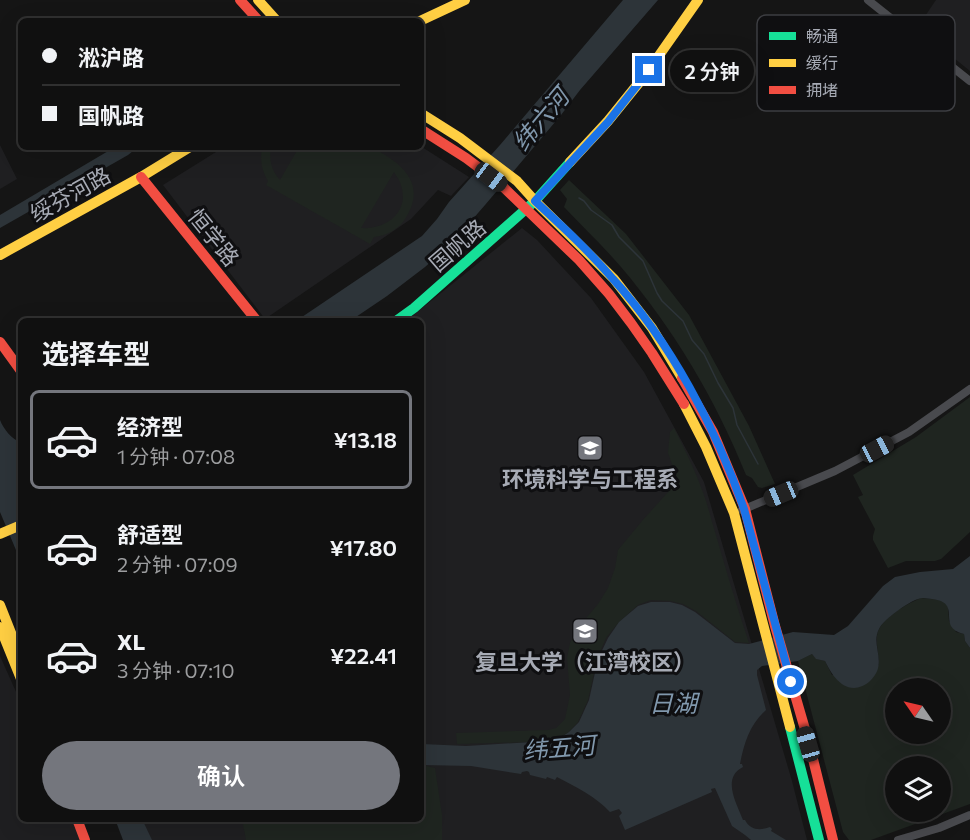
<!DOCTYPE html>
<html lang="zh">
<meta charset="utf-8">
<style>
body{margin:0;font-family:Commissioner,"Noto Sans SC",sans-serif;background:#191919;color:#f1f3f6;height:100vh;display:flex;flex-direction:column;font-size:22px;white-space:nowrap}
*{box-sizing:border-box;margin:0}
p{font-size:20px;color:#9c9d9f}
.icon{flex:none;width:33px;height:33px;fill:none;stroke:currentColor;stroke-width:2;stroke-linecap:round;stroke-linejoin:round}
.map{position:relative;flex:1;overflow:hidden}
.drawer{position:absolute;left:18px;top:318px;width:406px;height:504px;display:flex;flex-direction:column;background:#101010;border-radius:9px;box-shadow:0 6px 24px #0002,0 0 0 2px #303030}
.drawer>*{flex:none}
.banner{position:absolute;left:18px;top:18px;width:406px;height:132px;border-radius:9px;box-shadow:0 6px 24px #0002,0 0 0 2px #303030;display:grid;align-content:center;height:132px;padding:0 24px;background:#101010}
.needle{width:39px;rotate:304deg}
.buttons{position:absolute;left:885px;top:678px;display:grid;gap:12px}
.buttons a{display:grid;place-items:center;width:66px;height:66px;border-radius:50%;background:#101010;box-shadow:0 6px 24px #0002,0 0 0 2px #303030;font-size:30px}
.end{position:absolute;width:27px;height:27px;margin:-14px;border:8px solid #1a73e8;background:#fff;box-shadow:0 0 0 3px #fff}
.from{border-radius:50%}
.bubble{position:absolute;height:42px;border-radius:21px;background:#101010;box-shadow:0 6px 24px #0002,0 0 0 2px #303030;font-size:20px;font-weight:600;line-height:42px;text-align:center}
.car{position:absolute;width:18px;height:36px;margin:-18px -9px;border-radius:8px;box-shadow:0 0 4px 2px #0007;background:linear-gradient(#222 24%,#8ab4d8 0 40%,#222 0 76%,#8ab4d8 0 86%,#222 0)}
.banner b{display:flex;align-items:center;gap:21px;height:57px;font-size:22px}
.banner b+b{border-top:2px solid #303030}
.banner i{width:15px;height:15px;background:#f1f3f6}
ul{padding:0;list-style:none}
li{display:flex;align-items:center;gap:18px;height:99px;margin:0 12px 9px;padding:0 12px;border:3px solid transparent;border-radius:9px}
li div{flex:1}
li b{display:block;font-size:22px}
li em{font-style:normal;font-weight:600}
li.on{border-color:#74767d}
li>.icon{width:54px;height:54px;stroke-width:1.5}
h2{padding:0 24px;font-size:27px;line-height:72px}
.action{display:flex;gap:12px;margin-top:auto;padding:12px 24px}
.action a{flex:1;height:69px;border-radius:36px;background:#74767d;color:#fff;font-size:24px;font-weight:600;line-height:69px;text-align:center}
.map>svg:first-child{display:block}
.built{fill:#1f1f21}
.green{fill:#1f2520;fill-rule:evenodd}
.water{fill:#2d3439}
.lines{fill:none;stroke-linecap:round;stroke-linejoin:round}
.stream{stroke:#2d3439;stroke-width:1.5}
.street{stroke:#494a4e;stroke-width:8}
.fast{stroke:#16e098;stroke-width:10}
.slow{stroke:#ffcf43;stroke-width:10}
.jam{stroke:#f24e42;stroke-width:10}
.route{stroke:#1a73e8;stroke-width:8}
.labels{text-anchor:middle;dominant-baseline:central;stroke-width:6;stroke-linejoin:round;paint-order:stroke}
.street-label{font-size:22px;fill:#a7abb5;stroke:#0f0f11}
.poi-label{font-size:22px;font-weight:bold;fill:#a7abb5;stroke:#0f0f11}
.water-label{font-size:24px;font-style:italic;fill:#8198ad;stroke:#0f0f11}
.key{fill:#0f0f11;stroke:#3d3e42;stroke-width:1.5}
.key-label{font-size:16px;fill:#a7abb5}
</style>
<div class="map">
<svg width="970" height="840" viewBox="0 0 970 840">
<rect width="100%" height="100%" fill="#151515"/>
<g class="built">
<polygon points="936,0 970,0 970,71 917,28"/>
<polygon points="0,145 17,179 0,189"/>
<polygon points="224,147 422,147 469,177 451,196 438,190 411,219 265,319 163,185"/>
<polygon points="522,228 537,240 591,298 644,372 704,482 792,781 807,840 138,840 128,819 422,819 422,321 406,321"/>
<polygon points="0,656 21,703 21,819 73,819 83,840 0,840"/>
</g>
<g class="green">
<path d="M262,147h9c-2,13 0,23 9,33l19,-33c17,0 34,0 51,0 7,0 16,-2 23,1 4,1 8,5 12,7 25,15 39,36 20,64 -6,10 -19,17 -31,18l-4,7 -104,-59 2,-4c-7,-12 -8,-21 -6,-34zM394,172c2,4 6,8 7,13 9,27 -15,45 -40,43z"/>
<path d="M569,180l57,54 63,81 60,111 26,58 -13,4 -4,-1 -6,-9 -6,-3c-30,-75 -73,-147 -125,-208 -18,-21 -38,-40 -57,-60l3,-8 -7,-9z"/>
<polygon points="970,397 970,532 941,559 935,561 906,561 888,568 873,540 873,536 875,529 858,497 863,495 853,475 916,437"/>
<path d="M674,428c12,24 24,48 32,73 14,47 27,95 43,142l-14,-1 -39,-31 -13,-7 -12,-3 -20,-1 -13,5 -19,17 -13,16 -9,21 -9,41 -10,22 -9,10 -12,7 -24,3 -76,2 -1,-11 92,-3 8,-2 9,-9 5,-24 -3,-37 3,-15 7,-14 21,-25 10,-16 7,-20 3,-18 24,-29 36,-40 -10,-28 2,-21z"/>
<path d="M921,598l21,2 4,3 2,4 1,14 7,11 8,2 1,7 5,7v156l-99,36h-22l-6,-8 -45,-171 14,-7 5,5 8,2 7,14 47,-10c0,-10 -3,-19 -2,-29 1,-16 31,-33 44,-38zM896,688h44v46h-44zM896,766h44v46h-44z"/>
<polygon points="422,765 435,768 442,815 442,840 246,840 242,819 422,819"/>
</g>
<g class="water">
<polygon points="623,0 658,0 580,90 561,115 485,205 452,243 425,267 387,296 350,321 291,321 297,317 299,319 422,236 437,219 449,202 500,145"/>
<polygon points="115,147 138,147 128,155 0,228 0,215"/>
<path d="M0,420c4,10 11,18 21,23v119l-21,-50z"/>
<path d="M970,556v92l-5,-7 -1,-7c-29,-7 0,-31 -32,-35 -3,0 -6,-1 -9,-1 -11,0 -40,22 -44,31 -9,17 10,34 -9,52 -4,4 -11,7 -16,7 -15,0 -24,-17 -29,-27l-9,-2 -4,-5 -14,7 -36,5 -5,4v5l9,35c-16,14 -22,33 -26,54h2l1,3c-22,11 -6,37 0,53h2c5,10 15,11 25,7l2,2 -1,2 15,9h-35l-6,-5 -13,-9 -17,-38 -4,1 1,3 -87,38 -6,-14 3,-3 -3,-4 -9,3c-15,-16 -34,-25 -53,-35l-2,3 -8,-3 -1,2 -16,-4 -1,-3 -2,-1 -5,1 -1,2 -50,-8 -49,-1v-21l44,2 67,-4 24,-2 12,-8 10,-10 10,-22 9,-41 10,-21 11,-16 19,-16 13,-4h19l12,3 13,7 40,31 14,1 44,-12 41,3 14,-9 35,-40 12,-9 25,-5 33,-3z"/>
<polygon points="115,819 142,819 152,840 123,840"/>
</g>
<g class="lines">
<polyline class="stream" points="579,198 584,201 591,210 612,225 619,237 643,261 657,293 662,301 683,321 692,340 704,354 718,383 733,408 737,425 758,464"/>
<g class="street">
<polyline points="868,0 970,81"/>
<polyline points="742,510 835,471 909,432 970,389"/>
<polyline points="898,840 939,828 970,815"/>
</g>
<g class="fast">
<polyline points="396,321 414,308 535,201 570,162"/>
<polyline points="790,727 819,840"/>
</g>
<g class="slow">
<polyline points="258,0 277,21"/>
<polyline points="420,21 465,0"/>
<polyline points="422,114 460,138 517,181 535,201 614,279 652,328 682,378"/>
<polyline points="570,162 608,121 646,74 698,0"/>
<polyline points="0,255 141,177 190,147"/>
<polyline points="684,404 706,447 734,513 790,727"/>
<polyline points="0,534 21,525"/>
<polyline points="0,605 21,658"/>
<polyline points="0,627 21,679"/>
</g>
<g class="jam">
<polyline points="240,0 259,21"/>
<polyline points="422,130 466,158 498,182 579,260 609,294 631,323 652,353 684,404"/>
<polyline points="141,177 257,321"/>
<polyline points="0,342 21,371"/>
<polyline points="682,378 713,432 745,509 775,626 809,743 833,840"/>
<polyline points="77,819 85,840"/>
</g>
</g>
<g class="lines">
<path class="route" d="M649,70l-41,52 -73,79c27,25 54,50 78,78 58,64 103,149 131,230l47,173"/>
</g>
<defs>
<symbol id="university-square" viewBox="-11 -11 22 22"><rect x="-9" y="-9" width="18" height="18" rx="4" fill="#74767d" stroke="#0f0f11"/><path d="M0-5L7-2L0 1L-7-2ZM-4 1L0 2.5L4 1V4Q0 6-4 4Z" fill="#fff"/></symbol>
</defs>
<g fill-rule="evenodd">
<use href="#university-square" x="575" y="433" width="30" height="30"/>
<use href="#university-square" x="570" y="616" width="30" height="30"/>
</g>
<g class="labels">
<g class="street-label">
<text transform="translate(70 194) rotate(-29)">绥芬河路</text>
<text transform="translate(214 237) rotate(51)">恒学路</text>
<text transform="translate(457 245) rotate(-41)">国帆路</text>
</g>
<g class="poi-label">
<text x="590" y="478">环境科学与工程系</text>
<text x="585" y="661">复旦大学（江湾校区）</text>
</g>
<g class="water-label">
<text transform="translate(540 119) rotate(-50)">纬六河</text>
<text x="673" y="702">日湖</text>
<text transform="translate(559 747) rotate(-5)">纬五河</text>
</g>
</g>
<rect x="757" y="15" width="198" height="96" rx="9" class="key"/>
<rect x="769" y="32" width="27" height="8" fill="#16e098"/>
<rect x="769" y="59" width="27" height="8" fill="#ffcf43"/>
<rect x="769" y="86" width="27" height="8" fill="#f24e42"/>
<g class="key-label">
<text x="806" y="42">畅通</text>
<text x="806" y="69">缓行</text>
<text x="806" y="96">拥堵</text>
</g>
</svg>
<div class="buttons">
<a><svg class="needle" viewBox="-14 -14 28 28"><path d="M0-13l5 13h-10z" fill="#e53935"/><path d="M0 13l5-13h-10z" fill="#9c9d9f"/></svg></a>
<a><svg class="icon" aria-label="layers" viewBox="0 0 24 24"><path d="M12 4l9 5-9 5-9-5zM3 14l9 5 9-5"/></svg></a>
</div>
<i class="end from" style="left:791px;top:682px"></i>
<i class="end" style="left:649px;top:70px"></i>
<div class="bubble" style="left:670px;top:50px;width:84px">2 分钟</div>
<i class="car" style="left:491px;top:177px;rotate:127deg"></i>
<i class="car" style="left:877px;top:449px;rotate:62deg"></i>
<i class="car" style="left:781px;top:494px;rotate:247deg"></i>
<i class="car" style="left:808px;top:744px;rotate:344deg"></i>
<div class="banner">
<b><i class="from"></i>淞沪路</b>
<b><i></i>国帆路</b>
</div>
<section class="drawer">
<h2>选择车型</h2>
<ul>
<li class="on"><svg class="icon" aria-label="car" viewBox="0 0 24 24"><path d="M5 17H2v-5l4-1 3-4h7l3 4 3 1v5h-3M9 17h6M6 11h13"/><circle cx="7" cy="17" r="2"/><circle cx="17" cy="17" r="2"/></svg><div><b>经济型</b><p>1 分钟 · 07:08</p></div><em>¥13.18</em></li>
<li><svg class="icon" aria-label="car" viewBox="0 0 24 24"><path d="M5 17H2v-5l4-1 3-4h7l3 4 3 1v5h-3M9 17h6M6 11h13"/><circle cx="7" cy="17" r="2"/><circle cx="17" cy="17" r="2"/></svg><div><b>舒适型</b><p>2 分钟 · 07:09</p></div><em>¥17.80</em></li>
<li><svg class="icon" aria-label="car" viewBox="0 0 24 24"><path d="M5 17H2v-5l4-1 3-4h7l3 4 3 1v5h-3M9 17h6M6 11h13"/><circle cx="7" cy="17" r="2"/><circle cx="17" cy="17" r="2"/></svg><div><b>XL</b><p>3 分钟 · 07:10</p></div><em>¥22.41</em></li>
</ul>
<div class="action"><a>确认</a></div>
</section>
</div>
